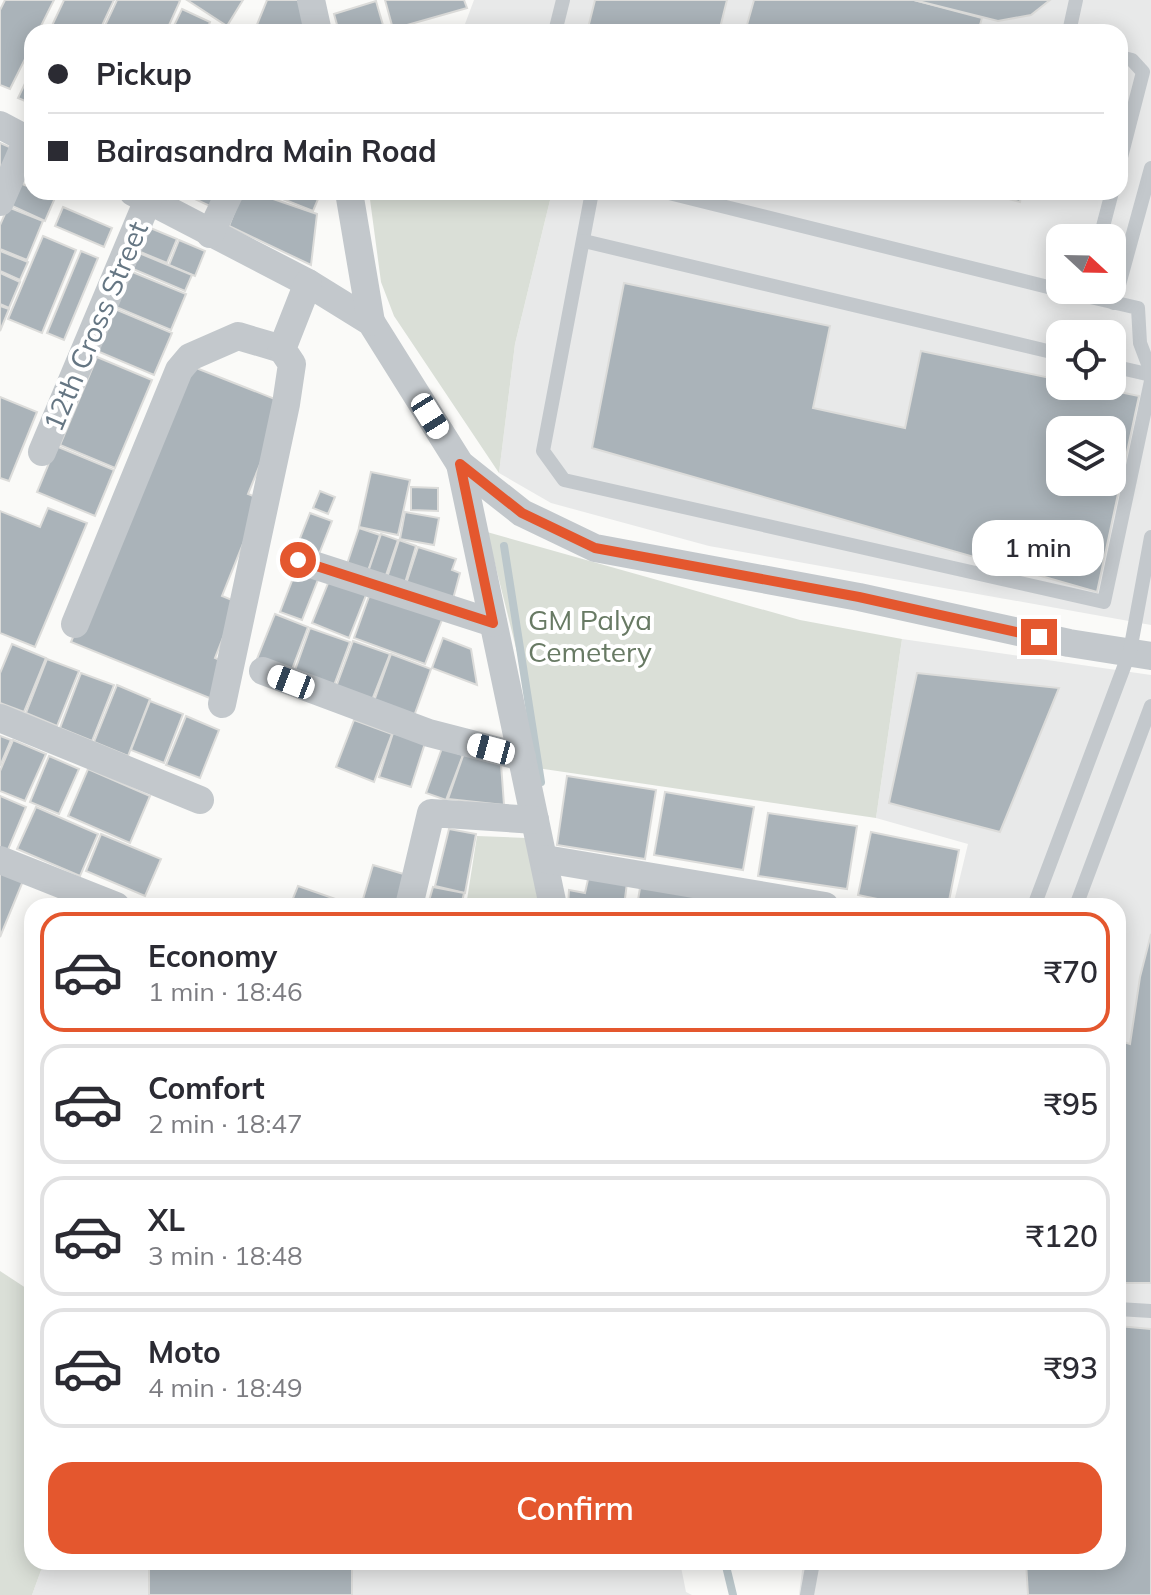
<!DOCTYPE html>
<meta charset="utf-8">
<style>
body{margin:0;font-family:Mulish,sans-serif;background:#f7f7f7;color:#2b2b33;height:100vh;display:flex;flex-direction:column;font-size:30px;white-space:nowrap}
*{box-sizing:border-box;margin:0}
p{font-size:26px;color:#7c7c81}
.icon{flex:none;width:44px;height:44px;fill:none;stroke:currentColor;stroke-width:2;stroke-linecap:round;stroke-linejoin:round}
.map{position:relative;flex:1;overflow:hidden}
.details{position:absolute;left:24px;top:898px;width:1102px;height:672px;display:flex;flex-direction:column;background:#fff;border-radius:24px;box-shadow:0 4px 20px #0003}
.details>*{flex:none}
.top-card{position:absolute;left:24px;top:24px;width:1104px;height:176px;border-radius:24px;box-shadow:0 4px 20px #0003;display:grid;align-content:center;height:176px;padding:0 24px;background:#fff}
.needle{width:52px;rotate:112deg}
.tools{position:absolute;left:1046px;top:224px;display:grid;gap:16px}
.tools a{display:grid;place-items:center;width:80px;height:80px;border-radius:16px;background:#fff;box-shadow:0 4px 20px #0003;font-size:40px}
.end{position:absolute;width:36px;height:36px;margin:-18px;border:10px solid #e4572e;background:#fff;box-shadow:0 0 0 4px #fff}
.from{border-radius:50%}
.bubble{position:absolute;height:56px;border-radius:24px;background:#fff;box-shadow:0 4px 20px #0003;font-size:26px;font-weight:600;line-height:56px;text-align:center}
.car{position:absolute;width:24px;height:48px;margin:-24px -12px;border-radius:10px;box-shadow:0 0 6px 2px #0007;background:linear-gradient(#fff 24%,#345 0 40%,#fff 0 76%,#345 0 86%,#fff 0)}
.top-card b{display:flex;align-items:center;gap:28px;height:76px;font-size:30px}
.top-card b+b{border-top:2px solid #e1e1e2}
.top-card i{width:20px;height:20px;background:#2b2b33}
ul{padding:14px 0 0;list-style:none}
li{display:flex;align-items:center;gap:24px;height:120px;margin:0 16px 12px;padding:0 8px;border:4px solid #e1e1e2;border-radius:24px}
li div{flex:1}
li b{display:block;font-size:30px}
li em{font-style:normal;font-weight:600}
li.active{border-color:#e4572e}
li>.icon{width:72px;height:72px;stroke-width:1.5}
.primary-button{display:flex;gap:16px;margin-top:auto;padding:16px 24px}
.primary-button a{flex:1;height:92px;border-radius:24px;background:#e4572e;color:#fff;font-size:32px;font-weight:600;line-height:92px;text-align:center}
.map>svg:first-child{display:block}
.built{fill:#e8e9e9;fill-rule:evenodd}
.green{fill:#dadfd7}
.lines{fill:none;stroke-linecap:round;stroke-linejoin:round}
.stream{stroke:#bbc7cb;stroke-width:8}
.building{fill:#aab3b9;stroke:#dcdcda;stroke-width:2;fill-rule:evenodd}
.service{stroke:#c3c8cc;stroke-width:14}
.minor{stroke:#c3c8cc;stroke-width:28}
.service-bridge{stroke:#c3c8cc;stroke-width:14}
.route{stroke:#e4572e;stroke-width:10}
.labels{text-anchor:middle;dominant-baseline:central;stroke-width:8;stroke-linejoin:round;paint-order:stroke}
.street-label{font-size:28px;fill:#657683;stroke:#fff}
.park-label{font-size:28px;fill:#687a64;stroke:#fff}
</style>
<div class="map">
<svg width="1151" height="1595" viewBox="0 0 1151 1595">
<rect width="100%" height="100%" fill="#fafaf8"/>
<g class="built">
<path d="M474,0h677v625l-442,-79 -158,-43 -52,-30 16,-129 37,-152h568v-160h-658zM1060,238h52v52h-52zM1060,334h52v52h-52zM1060,430h52v52h-52z"/>
<polygon points="902,639 1151,675 1151,1595 799,1595 803,1562 1118,1562 1118,906 953,906 968,844 876,818"/>
<polygon points="44,1562 680,1562 686,1592 692,1595 32,1595"/>
</g>
<g class="green">
<polygon points="369,192 552,192 515,344 499,473 394,316 381,282"/>
<polygon points="487,532 800,620 902,639 876,818 537,768 530,704"/>
<polygon points="477,836 526,838 539,906 466,906"/>
<polygon points="0,1271 32,1292 32,1562 44,1562 32,1595 0,1595"/>
</g>
<g class="lines">
<g class="stream">
<polyline points="504,546 541,782"/>
<polyline points="725,1562 733,1595"/>
</g>
</g>
<g class="building">
<polygon points="5,0 54,0 38,32 32,32 32,45 10,89 0,85 0,10"/>
<polygon points="64,0 114,0 99,32 49,32"/>
<polygon points="117,0 178,0 180,1 166,32 102,32"/>
<polygon points="187,0 243,0 227,26"/>
<polygon points="267,0 298,0 308,32 254,32"/>
<polygon points="385,0 464,0 467,8 393,29"/>
<polygon points="595,0 727,0 719,32 587,32"/>
<polygon points="754,0 914,0 982,18 978,32 745,32"/>
<polygon points="914,0 1050,0 1031,15 998,21"/>
<polygon points="376,1 385,32 339,32 334,14"/>
<polygon points="182,9 210,22 206,32 171,32"/>
<polygon points="32,69 32,104 18,98"/>
<polygon points="0,143 14,149 0,171"/>
<polygon points="20,183 32,188 32,192 55,198 45,221 10,205"/>
<polygon points="180,192 222,192 214,208"/>
<polygon points="242,192 253,192 317,214 311,265 229,226"/>
<polygon points="265,192 321,192 313,211"/>
<polygon points="983,192 1022,192 1020,202"/>
<polygon points="8,207 43,221 27,260 0,249 0,225"/>
<polygon points="63,207 112,228 104,247 55,226"/>
<polygon points="148,227 177,239 167,263 138,251"/>
<polygon points="43,236 76,250 42,333 8,319"/>
<polygon points="179,240 205,251 195,276 169,265"/>
<polygon points="0,251 28,262 20,280 0,271"/>
<polygon points="81,251 98,258 64,340 47,333"/>
<polygon points="139,253 192,275 185,291 133,269"/>
<polygon points="130,271 186,294 171,330 116,307"/>
<polygon points="0,273 20,282 9,308 0,304"/>
<path d="M624,283l206,43 -17,82 92,20 16,-77 139,29v6h30l49,10 -42,196 -505,-144zM1060,430h52v52h-52z"/>
<polygon points="0,306 9,309 0,331"/>
<polygon points="115,309 172,333 154,375 97,351"/>
<polygon points="97,357 152,380 115,468 60,445"/>
<polygon points="186,364 285,403 248,494 261,499 222,596 237,602 215,658 227,663 212,699 71,642"/>
<polygon points="0,397 37,412 9,481 0,478"/>
<polygon points="56,446 114,470 95,516 37,492"/>
<polygon points="371,472 410,480 398,535 359,527"/>
<polygon points="411,487 438,488 438,511 411,510"/>
<polygon points="320,491 335,497 328,514 313,508"/>
<polygon points="48,508 87,523 35,647 0,633 0,511 40,527"/>
<polygon points="405,512 439,518 434,545 400,539"/>
<polygon points="310,513 332,521 319,554 297,546"/>
<polygon points="359,528 380,535 367,574 346,567"/>
<polygon points="381,534 398,540 385,578 368,572"/>
<polygon points="399,540 416,546 405,583 387,578"/>
<polygon points="418,547 456,559 452,570 460,573 453,599 406,584"/>
<polygon points="297,568 319,577 302,620 280,612"/>
<polygon points="331,576 368,590 349,638 312,623"/>
<polygon points="371,591 443,617 425,664 354,638"/>
<polygon points="275,614 308,627 291,672 257,659"/>
<polygon points="310,628 350,642 333,688 294,673"/>
<polygon points="443,638 471,649 477,685 432,668"/>
<polygon points="353,641 390,654 372,700 336,687"/>
<polygon points="12,644 46,658 24,712 0,703 0,673"/>
<polygon points="391,654 431,669 414,716 374,701"/>
<polygon points="47,659 79,671 57,726 26,713"/>
<polygon points="81,673 114,685 92,741 60,728"/>
<polygon points="917,673 1059,688 1000,832 889,803"/>
<polygon points="117,685 150,699 128,756 94,742"/>
<polygon points="150,701 183,714 164,763 131,750"/>
<polygon points="186,716 219,730 200,778 166,765"/>
<polygon points="354,720 392,734 374,782 336,767"/>
<polygon points="393,733 425,743 411,787 379,777"/>
<polygon points="0,736 11,740 0,766"/>
<polygon points="13,740 46,754 25,801 0,791 0,771"/>
<polygon points="442,748 463,755 446,800 426,793"/>
<polygon points="464,753 501,764 504,805 448,799"/>
<polygon points="49,756 79,769 59,814 30,802"/>
<polygon points="88,769 150,796 130,843 68,816"/>
<polygon points="567,776 656,790 645,859 557,845"/>
<polygon points="665,792 754,807 743,870 654,855"/>
<polygon points="0,796 26,807 7,852 0,849"/>
<polygon points="36,807 98,834 80,876 17,849"/>
<polygon points="768,813 857,826 847,889 758,876"/>
<polygon points="449,829 476,834 465,893 435,886"/>
<polygon points="871,832 959,850 948,906 911,906 858,895"/>
<polygon points="101,834 161,859 145,896 86,871"/>
<polygon points="373,865 407,875 398,906 361,906"/>
<polygon points="0,872 23,881 0,937"/>
<polygon points="589,875 627,883 624,906 568,906 569,890 585,893"/>
<polygon points="641,882 731,898 730,906 637,906"/>
<polygon points="298,886 341,901 340,906 290,906"/>
<polygon points="433,887 464,893 461,906 429,901"/>
<polygon points="1151,934 1151,1283 1118,1283 1120,1041 1130,1044 1140,977"/>
<polygon points="1118,1326 1151,1329 1151,1595 1028,1595 1026,1562 1118,1562"/>
<rect x="149" y="1562" width="203" height="33"/>
</g>
<g class="lines">
<g class="service">
<polyline points="555,32 563,0"/>
<polyline points="1069,32 1076,0"/>
<polyline points="1120,57 1132,60 1143,72 1120,161"/>
<polyline points="592,192 543,451 564,480 1104,602 1151,381"/>
<polyline points="665,192 1060,290"/>
<polyline points="1100,238 1112,192"/>
<polyline points="584,241 1060,354"/>
<polyline points="1060,290 1138,308 1140,343 1151,372"/>
<polyline points="1114,303 1151,168"/>
<polyline points="1112,366 1151,375"/>
<polyline points="1076,906 1151,706"/>
<polyline points="1118,1309 1151,1311"/>
<polyline points="807,1595 813,1562"/>
</g>
<g class="minor">
<polyline points="311,0 318,32"/>
<polyline points="0,125 32,142"/>
<polyline points="133,192 308,283 371,322 460,464 522,513 595,548 859,597 1069,643 1151,656"/>
<polyline points="349,192 371,322"/>
<polyline points="0,202 27,140"/>
<polyline points="210,234 230,192"/>
<polyline points="42,452 148,200"/>
<polyline points="460,464 553,906"/>
<polyline points="298,560 493,623"/>
<polyline points="75,624 179,370 190,357 238,336 282,349"/>
<polyline points="263,671 429,733 522,757"/>
<polyline points="222,704 286,404 292,364 282,349 308,283"/>
<polyline points="0,718 200,800"/>
<polyline points="545,859 825,906"/>
<polyline points="0,860 116,906"/>
<polyline points="409,906 431,813 535,820"/>
</g>
<polyline class="service-bridge" points="1034,906 1130,651 1151,537"/>
</g>
<g class="lines">
<polyline class="route" points="298,560 493,623 460,464 522,513 595,548 859,597 1039,637"/>
</g>
<g class="labels">
<g class="street-label">
<text transform="translate(95 326) rotate(-67)">12th Cross Street</text>
</g>
<g class="park-label">
<text x="590" y="619">GM Palya<tspan x="590" dy="32">Cemetery</tspan></text>
</g>
</g>
</svg>
<div class="tools">
<a><svg class="needle" viewBox="-14 -14 28 28"><path d="M0-13l5 13h-10z" fill="#e53935"/><path d="M0 13l5-13h-10z" fill="#7c7c81"/></svg></a>
<a><svg class="icon" aria-label="locate" viewBox="0 0 24 24"><circle cx="12" cy="12" r="6"/><path d="M12 2v4M12 18v4M2 12h4M18 12h4"/></svg></a>
<a><svg class="icon" aria-label="layers" viewBox="0 0 24 24"><path d="M12 4l9 5-9 5-9-5zM3 14l9 5 9-5"/></svg></a>
</div>
<i class="end from" style="left:298px;top:560px"></i>
<i class="end" style="left:1039px;top:637px"></i>
<div class="bubble" style="left:972px;top:520px;width:132px">1 min</div>
<i class="car" style="left:430px;top:416px;rotate:148deg"></i>
<i class="car" style="left:291px;top:682px;rotate:291deg"></i>
<i class="car" style="left:491px;top:749px;rotate:285deg"></i>
<div class="top-card">
<b><i class="from"></i>Pickup</b>
<b><i></i>Bairasandra Main Road</b>
</div>
<section class="details">
<ul>
<li class="active"><svg class="icon" aria-label="car" viewBox="0 0 24 24"><path d="M5 17H2v-5l4-1 3-4h7l3 4 3 1v5h-3M9 17h6M6 11h13"/><circle cx="7" cy="17" r="2"/><circle cx="17" cy="17" r="2"/></svg><div><b>Economy</b><p>1 min · 18:46</p></div><em>₹70</em></li>
<li><svg class="icon" aria-label="car" viewBox="0 0 24 24"><path d="M5 17H2v-5l4-1 3-4h7l3 4 3 1v5h-3M9 17h6M6 11h13"/><circle cx="7" cy="17" r="2"/><circle cx="17" cy="17" r="2"/></svg><div><b>Comfort</b><p>2 min · 18:47</p></div><em>₹95</em></li>
<li><svg class="icon" aria-label="car" viewBox="0 0 24 24"><path d="M5 17H2v-5l4-1 3-4h7l3 4 3 1v5h-3M9 17h6M6 11h13"/><circle cx="7" cy="17" r="2"/><circle cx="17" cy="17" r="2"/></svg><div><b>XL</b><p>3 min · 18:48</p></div><em>₹120</em></li>
<li><svg class="icon" aria-label="car" viewBox="0 0 24 24"><path d="M5 17H2v-5l4-1 3-4h7l3 4 3 1v5h-3M9 17h6M6 11h13"/><circle cx="7" cy="17" r="2"/><circle cx="17" cy="17" r="2"/></svg><div><b>Moto</b><p>4 min · 18:49</p></div><em>₹93</em></li>
</ul>
<div class="primary-button"><a>Confirm</a></div>
</section>
</div>
